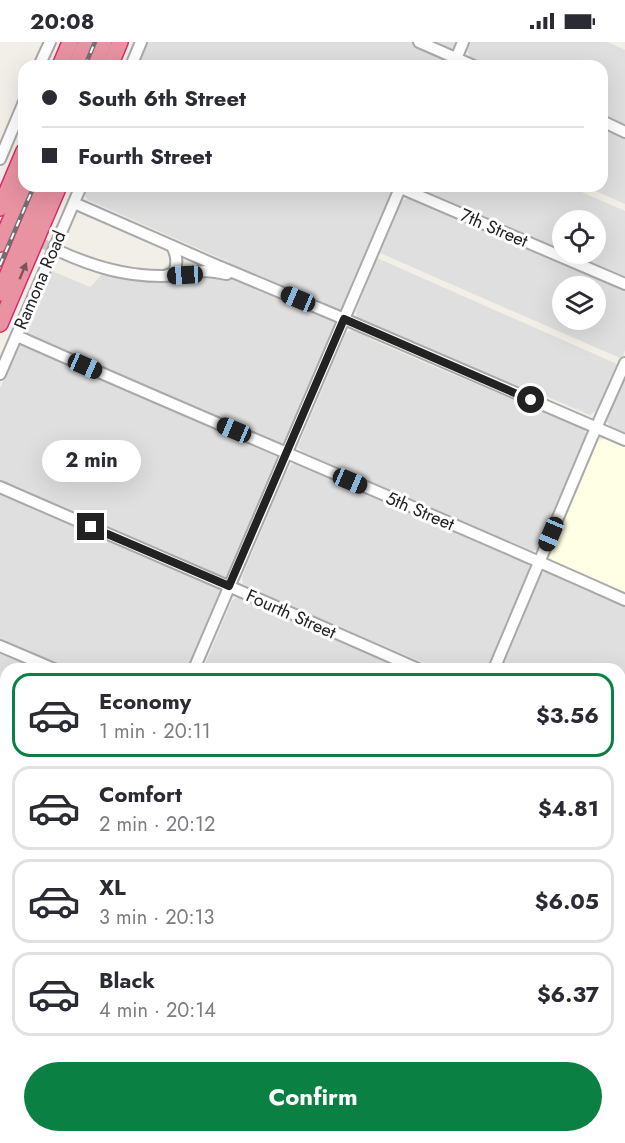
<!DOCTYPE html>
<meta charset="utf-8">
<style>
body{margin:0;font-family:Jost,sans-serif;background:#f7f7f7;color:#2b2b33;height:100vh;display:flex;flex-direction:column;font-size:22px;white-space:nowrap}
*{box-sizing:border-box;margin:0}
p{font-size:20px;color:#7c7c81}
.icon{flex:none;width:33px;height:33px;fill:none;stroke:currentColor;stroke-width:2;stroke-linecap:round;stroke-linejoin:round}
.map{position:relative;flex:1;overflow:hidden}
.side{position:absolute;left:0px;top:621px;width:626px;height:480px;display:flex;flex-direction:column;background:#fff;border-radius:18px 18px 0 0;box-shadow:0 6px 24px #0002}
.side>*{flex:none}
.banner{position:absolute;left:18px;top:18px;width:590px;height:132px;border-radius:18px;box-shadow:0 6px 24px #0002;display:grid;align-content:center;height:132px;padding:0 24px;background:#fff}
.tools{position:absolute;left:552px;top:168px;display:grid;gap:12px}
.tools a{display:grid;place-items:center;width:54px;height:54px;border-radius:50%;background:#fff;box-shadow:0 6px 24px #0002;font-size:30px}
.end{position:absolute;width:27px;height:27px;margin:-14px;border:8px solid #222;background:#fff;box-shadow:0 0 0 3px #fff}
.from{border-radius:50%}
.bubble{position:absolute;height:42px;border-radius:21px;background:#fff;box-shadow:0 6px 24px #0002;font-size:20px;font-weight:700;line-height:42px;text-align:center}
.car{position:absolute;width:18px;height:36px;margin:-18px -9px;border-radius:8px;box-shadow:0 0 4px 2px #0007;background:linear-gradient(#222 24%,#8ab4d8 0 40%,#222 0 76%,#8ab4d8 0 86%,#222 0)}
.banner b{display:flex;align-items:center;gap:21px;height:57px;font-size:22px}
.banner b+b{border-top:2px solid #e1e1e2}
.banner i{width:15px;height:15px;background:#2b2b33}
ul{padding:10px 0 0;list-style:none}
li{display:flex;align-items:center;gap:18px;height:84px;margin:0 12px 9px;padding:0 12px;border:3px solid #e1e1e2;border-radius:18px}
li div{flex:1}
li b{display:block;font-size:22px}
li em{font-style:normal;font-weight:700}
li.on{border-color:#0b8043}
li>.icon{width:54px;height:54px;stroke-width:1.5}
.primary-button{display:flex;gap:12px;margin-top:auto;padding:12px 24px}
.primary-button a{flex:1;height:69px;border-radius:36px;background:#0b8043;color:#fff;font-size:24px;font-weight:700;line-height:69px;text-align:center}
.status{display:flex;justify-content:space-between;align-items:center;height:42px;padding:0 30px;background:#fff;direction:ltr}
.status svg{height:16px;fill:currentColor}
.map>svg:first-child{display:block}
.residential{fill:#e0dfdf;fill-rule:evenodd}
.commercial{fill:#f2dad9}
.education{fill:#ffffe5}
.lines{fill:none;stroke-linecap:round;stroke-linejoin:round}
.minor-tunnel{stroke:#c8c6c1;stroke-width:10;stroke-dasharray:10 5;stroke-linecap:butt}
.minor-casing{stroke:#a9a9a9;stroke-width:14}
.major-casing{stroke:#a06b00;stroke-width:16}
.highway-casing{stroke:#dc2a67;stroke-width:18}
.minor{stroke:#fff;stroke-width:10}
.major{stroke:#fcd6a4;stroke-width:14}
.highway{stroke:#e892a2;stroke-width:15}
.rail-casing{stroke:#707070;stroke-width:4.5}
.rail{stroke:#fff;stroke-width:2;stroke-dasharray:7;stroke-linecap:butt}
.oneway{fill:#7b545c}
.route{stroke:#222;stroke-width:8}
.labels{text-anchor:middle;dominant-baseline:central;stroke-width:6;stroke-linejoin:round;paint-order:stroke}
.street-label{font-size:18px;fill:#222;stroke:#fff}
</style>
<div class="status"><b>20:08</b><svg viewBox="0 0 49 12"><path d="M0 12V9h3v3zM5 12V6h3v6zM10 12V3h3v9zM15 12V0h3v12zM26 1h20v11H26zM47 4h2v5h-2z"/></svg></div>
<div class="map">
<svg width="625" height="1101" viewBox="0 0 625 1101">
<rect width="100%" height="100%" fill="#f2efe9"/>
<g class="residential">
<polygon points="148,0 456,0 445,24 138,24"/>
<polygon points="471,0 608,0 625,8 625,84 602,72 602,24 488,24 470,15 467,8"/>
<polygon points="602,84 625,94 625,162 584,144 602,144"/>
<polygon points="87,144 395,144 187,627 6,627 6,838 0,836 0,346 50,228 90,245 103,231 146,238 168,239 185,238 209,233 221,233 229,220 88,158 85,154 84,149"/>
<polygon points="414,144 568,144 625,169 625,235 570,212 596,212 596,178 562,178 562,208"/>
<path d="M409,156l216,93v59l-3,9 -242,-106 22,-52zM562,244h34v34h-34z"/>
<polygon points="377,216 617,322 596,369 590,373 534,349 527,349 361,277 357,274 356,269"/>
<polygon points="352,288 365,293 370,297 437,326 504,353 583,387 587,392 586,398 537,508 532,509 302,410 298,405 302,395 346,291"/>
<polygon points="625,333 625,391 610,385 607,379"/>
<polygon points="296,422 528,522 530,528 487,627 438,627 263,552 243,542 242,535 286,431 291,423"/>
<polygon points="546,530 625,564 625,708 620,706 620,627 501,627 541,532"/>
<polygon points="238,555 247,558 404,627 203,627 232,558"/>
<polygon points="620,720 625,722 625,868 620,865"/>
<polygon points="620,878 625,881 625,994 620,1007"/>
<polygon points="6,1085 6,1095 64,1095 78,1101 0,1101"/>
<polygon points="95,1095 233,1095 246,1101 109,1101"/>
</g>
<g class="commercial">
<polygon points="620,1037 625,1039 625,1101 441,1101 427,1095 620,1095"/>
<polygon points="301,1095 375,1095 388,1101 298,1101"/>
</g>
<polygon class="education" points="605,397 625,405 625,550 552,518 550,514 598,399"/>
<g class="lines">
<polyline class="minor-tunnel" points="0,182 61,210"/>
<defs>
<g id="minor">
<polyline points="419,0 474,24"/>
<polyline points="39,24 50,0"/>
<polyline points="131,24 141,0"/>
<polyline points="453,24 463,0"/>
<polyline points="602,79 625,90"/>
<polyline points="0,117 24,60"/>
<polyline points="396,144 625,242"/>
<polyline points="74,161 211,221 335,273 625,398"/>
<path d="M61,210c33,15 64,24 100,24 15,0 28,-3 43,-5 7,0 16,2 23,3"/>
<path d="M167,233l7,-2c4,-10 3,-18 -2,-27"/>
<path d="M17,294c202,90 406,173 608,264"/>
<polyline points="0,332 81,144"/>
<path d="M0,445c139,61 279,120 418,182"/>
<polyline points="0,604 54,627"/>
<polyline points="194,627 401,144"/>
<polyline points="494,627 592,395 625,321"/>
<polyline points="620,714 625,717"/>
<polyline points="0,762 6,765"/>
<polyline points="620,872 625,875"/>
<polyline points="620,1031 625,1033"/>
<polyline points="0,1083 6,1067"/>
<polyline points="78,1095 92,1101"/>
<polyline points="291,1101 294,1095"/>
</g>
<g id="major">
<polyline points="0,915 6,917"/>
<polyline points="0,928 6,931"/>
<polyline points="402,1095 414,1101"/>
</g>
<g id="highway">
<polyline points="60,24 70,0"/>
<polyline points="76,24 86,0"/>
<polyline points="94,24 104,0"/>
<polyline points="110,24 120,0"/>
<polyline points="0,166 24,109"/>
<polyline points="0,202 25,144"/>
<polyline points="0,251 44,144"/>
<polyline points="0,282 59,144"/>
<polyline points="0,855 6,859"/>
<polyline points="0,940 6,939"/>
</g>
</defs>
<use href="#minor" class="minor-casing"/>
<use href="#major" class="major-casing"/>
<use href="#highway" class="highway-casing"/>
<use href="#minor" class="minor"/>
<use href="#major" class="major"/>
<use href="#highway" class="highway"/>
<defs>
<g id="rail">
<polyline points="85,24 95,0"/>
<polyline points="0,223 34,144"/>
</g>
</defs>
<use href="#rail" class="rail-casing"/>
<use href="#rail" class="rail"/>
</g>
<defs><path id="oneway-solid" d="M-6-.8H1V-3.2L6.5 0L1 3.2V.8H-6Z" transform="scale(1.5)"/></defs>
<use class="oneway" href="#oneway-solid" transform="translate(23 229) rotate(-67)"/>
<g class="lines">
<polyline class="route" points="91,485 229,544 344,277 531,358"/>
</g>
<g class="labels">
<g class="street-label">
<text transform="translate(494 186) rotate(23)">7th Street</text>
<text transform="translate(40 238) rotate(-67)">Ramona Road</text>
<text transform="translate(420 469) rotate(23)">5th Street</text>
<text transform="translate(291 572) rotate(24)">Fourth Street</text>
</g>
</g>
</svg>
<div class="tools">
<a><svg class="icon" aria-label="locate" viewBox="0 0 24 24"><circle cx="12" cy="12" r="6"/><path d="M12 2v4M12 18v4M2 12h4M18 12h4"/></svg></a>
<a><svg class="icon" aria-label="layers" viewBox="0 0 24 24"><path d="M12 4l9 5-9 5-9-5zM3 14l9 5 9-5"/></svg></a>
</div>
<i class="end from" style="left:531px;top:358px"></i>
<i class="end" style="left:91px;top:485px"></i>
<div class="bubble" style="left:42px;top:398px;width:99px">2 min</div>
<i class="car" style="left:185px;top:233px;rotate:267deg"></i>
<i class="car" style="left:298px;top:257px;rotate:293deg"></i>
<i class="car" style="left:85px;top:324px;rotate:114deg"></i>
<i class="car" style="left:234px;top:388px;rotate:293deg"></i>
<i class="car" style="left:350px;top:439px;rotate:113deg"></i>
<i class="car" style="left:551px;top:492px;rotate:203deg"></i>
<div class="banner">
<b><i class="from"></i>South 6th Street</b>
<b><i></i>Fourth Street</b>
</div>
<section class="side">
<ul>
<li class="on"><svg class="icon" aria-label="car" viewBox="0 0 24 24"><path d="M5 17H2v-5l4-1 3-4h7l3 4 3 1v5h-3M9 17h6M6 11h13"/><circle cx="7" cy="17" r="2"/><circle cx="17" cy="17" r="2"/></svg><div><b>Economy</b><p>1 min · 20:11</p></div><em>$3.56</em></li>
<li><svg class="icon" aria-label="car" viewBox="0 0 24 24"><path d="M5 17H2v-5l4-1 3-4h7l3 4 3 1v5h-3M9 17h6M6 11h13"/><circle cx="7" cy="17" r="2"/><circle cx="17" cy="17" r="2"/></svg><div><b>Comfort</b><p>2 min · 20:12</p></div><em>$4.81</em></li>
<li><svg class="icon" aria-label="car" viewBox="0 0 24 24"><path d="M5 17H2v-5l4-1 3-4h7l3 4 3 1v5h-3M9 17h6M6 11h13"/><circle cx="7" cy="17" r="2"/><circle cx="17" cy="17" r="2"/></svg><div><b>XL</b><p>3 min · 20:13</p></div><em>$6.05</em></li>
<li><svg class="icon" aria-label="car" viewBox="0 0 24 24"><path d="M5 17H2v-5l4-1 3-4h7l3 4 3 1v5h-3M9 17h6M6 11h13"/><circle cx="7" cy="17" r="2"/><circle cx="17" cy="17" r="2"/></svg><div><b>Black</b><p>4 min · 20:14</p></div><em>$6.37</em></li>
</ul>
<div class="primary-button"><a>Confirm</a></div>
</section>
</div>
